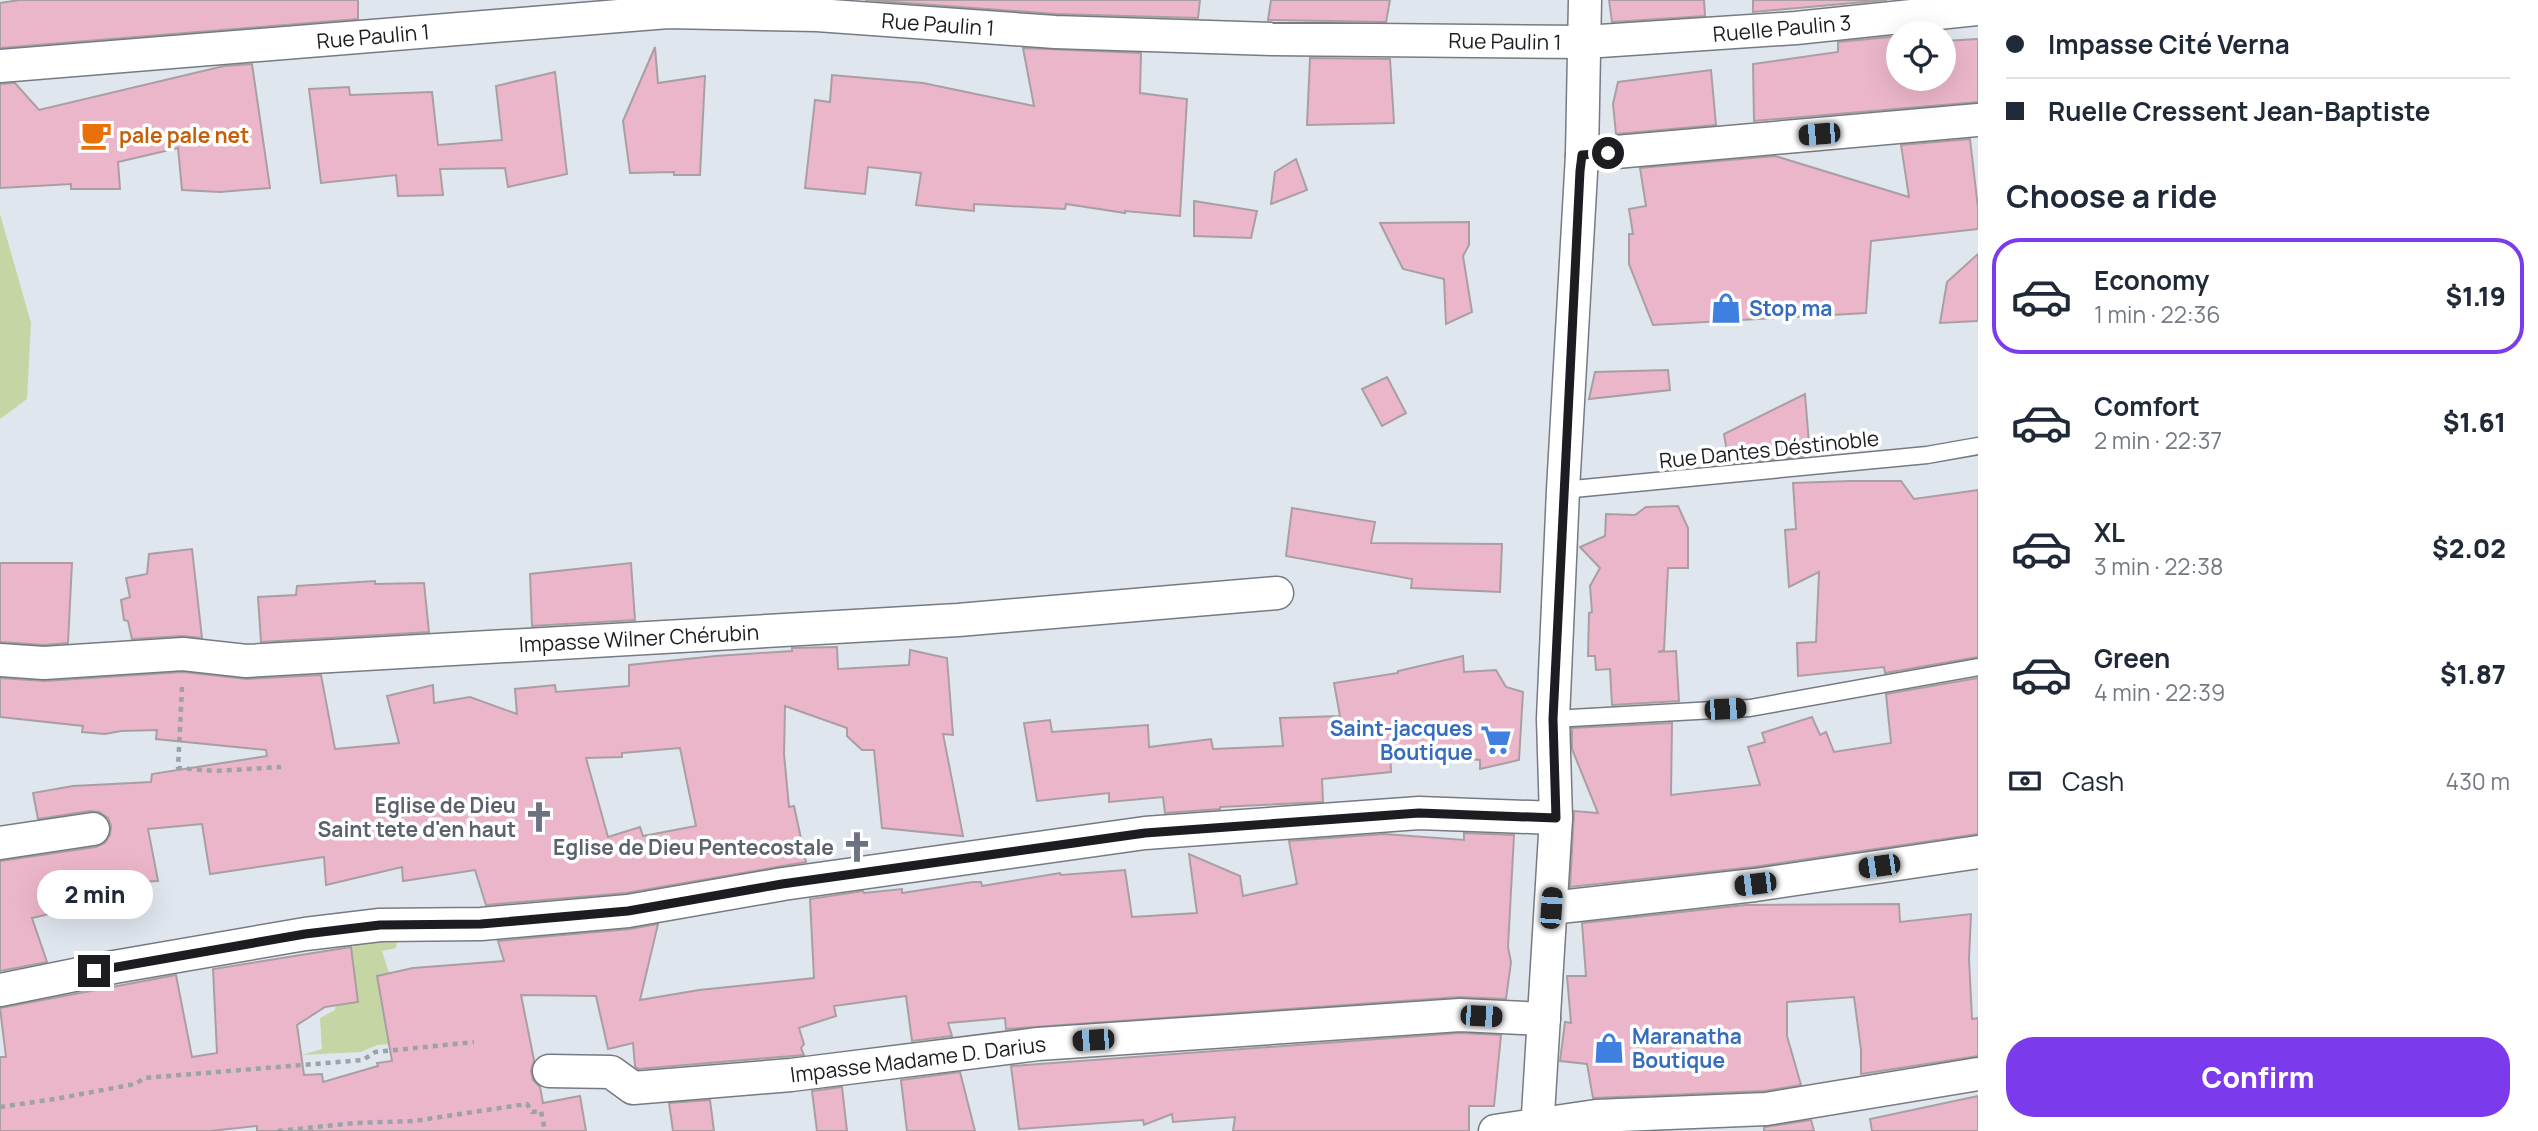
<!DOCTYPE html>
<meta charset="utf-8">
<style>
body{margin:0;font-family:Manrope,sans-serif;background:#f2f2f3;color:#1f2937;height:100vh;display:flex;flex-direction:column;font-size:26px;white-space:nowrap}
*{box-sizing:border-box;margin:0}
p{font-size:23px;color:#747a83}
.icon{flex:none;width:38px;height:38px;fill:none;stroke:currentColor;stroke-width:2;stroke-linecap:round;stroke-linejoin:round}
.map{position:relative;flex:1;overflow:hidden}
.details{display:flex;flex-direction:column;background:#fff;width:560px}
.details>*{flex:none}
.top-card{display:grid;align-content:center;height:154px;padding:0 28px;background:#fff}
.controls{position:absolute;left:1886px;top:21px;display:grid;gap:14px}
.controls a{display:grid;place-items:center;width:70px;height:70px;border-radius:50%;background:#fff;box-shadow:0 7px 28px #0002;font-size:35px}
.end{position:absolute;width:32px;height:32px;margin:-16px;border:9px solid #1b1d20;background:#fff;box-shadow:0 0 0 4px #fff}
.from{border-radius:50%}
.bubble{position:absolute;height:49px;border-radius:24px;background:#fff;box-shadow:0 7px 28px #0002;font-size:23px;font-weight:800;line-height:49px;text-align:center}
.car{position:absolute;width:21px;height:42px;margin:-21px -10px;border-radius:9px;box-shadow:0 0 5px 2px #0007;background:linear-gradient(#222 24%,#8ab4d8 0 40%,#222 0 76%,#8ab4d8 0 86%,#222 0)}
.top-card b{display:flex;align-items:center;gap:24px;height:66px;font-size:26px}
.top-card b+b{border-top:2px solid #e0e1e3}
.top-card i{width:18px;height:18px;background:#1f2937}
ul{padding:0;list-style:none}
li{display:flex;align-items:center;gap:21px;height:116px;margin:0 14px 10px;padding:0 14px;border:4px solid transparent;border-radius:28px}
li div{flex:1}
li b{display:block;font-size:26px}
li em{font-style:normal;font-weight:800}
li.selected{border-color:#7c3aed}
li>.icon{width:63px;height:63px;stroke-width:1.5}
h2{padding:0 28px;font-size:32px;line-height:84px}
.pay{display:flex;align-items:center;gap:18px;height:77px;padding:0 28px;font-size:26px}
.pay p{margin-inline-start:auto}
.button{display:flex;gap:14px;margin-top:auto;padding:14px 28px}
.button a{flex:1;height:80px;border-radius:28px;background:#7c3aed;color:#fff;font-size:28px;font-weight:800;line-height:80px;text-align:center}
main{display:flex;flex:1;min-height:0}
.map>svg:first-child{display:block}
.green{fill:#c6d5a4}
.building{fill:#ecb6ca;stroke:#a99fa2;stroke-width:2;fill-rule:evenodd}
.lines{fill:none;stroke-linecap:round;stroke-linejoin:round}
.lane-casing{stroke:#767a82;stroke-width:19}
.street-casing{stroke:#767a82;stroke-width:35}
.path{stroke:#9da2a8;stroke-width:4.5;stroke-dasharray:5 5;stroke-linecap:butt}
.lane{stroke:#fff;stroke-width:16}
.street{stroke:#fff;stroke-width:32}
.route{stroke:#1b1d20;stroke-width:9}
.labels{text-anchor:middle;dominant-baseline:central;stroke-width:7;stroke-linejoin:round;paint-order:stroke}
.street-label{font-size:21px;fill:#1b1d20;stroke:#fff}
.food-label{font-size:21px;font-weight:bold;fill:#c56008;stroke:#fff;text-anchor:start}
.shop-label{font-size:21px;font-weight:bold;fill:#366cbe;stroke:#fff;text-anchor:start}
.worship-label{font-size:21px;font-weight:bold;fill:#5b616d;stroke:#fff;text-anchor:end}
</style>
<main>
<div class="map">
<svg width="1978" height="1131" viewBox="0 0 1978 1131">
<rect width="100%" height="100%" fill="#e0e6ee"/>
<g class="green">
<polygon points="0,214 31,323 27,399 0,419"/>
<polygon points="350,929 448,931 444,942 397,940 396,948 382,951 389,973 378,983 387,1033 468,1038 377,1045 361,1052 301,1055 322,1049 320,1018 335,1010"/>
</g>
<g class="building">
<polygon points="20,0 358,0 358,19 0,48 0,3"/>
<polygon points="865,0 1200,0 1198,18 1056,14"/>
<polygon points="1271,0 1390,0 1386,22 1268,20"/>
<polygon points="1609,0 1704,0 1705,16 1612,22"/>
<polygon points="1753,0 1887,0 1753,12"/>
<polygon points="1899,36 1899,79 1944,79 1944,41 1978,39 1978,102 1754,121 1753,64 1838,52 1838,42"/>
<polygon points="655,47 658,83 705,76 700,175 674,175 674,172 630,173 623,121"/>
<polygon points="1023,48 1141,53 1140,93 1187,99 1180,216 1125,211 1125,213 1066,204 1065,209 974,204 974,211 916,205 921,173 868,167 865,194 805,188 815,100 830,102 832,75 923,83 1034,106"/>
<polygon points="1310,58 1390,59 1394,123 1307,125"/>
<polygon points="252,64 270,188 220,192 182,190 178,148 118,162 120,189 71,189 71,184 0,188 0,84 15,83 39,110 224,66"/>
<polygon points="1711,70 1716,125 1616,134 1613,104 1618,82"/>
<polygon points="555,72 567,174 508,187 505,168 440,169 443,195 398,196 396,175 321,183 309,89 349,87 350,95 432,92 438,145 502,140 496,86"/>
<polygon points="1970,139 1978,208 1978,229 1871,241 1866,313 1653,325 1629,264 1629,234 1633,234 1629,209 1646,206 1640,168 1775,156 1909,197 1901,145"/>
<polygon points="1296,159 1307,190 1271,204 1275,172"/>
<polygon points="1194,201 1257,211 1251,238 1194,236"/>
<polygon points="1469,222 1469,245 1463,256 1472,312 1446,324 1444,279 1403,269 1380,223"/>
<polygon points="1978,254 1978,321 1940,323 1947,282"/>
<polygon points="1668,370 1670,390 1589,399 1595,372"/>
<polygon points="1387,377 1406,413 1382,426 1362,389"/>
<polygon points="1805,394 1810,456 1729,464 1724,434"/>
<polygon points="1851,481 1901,481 1914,499 1978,490 1978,657 1885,673 1884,667 1798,676 1797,643 1816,642 1819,572 1789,587 1785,530 1796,529 1793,483"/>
<polygon points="1678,506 1688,528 1688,568 1668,568 1664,650 1658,652 1676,651 1679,701 1612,705 1610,669 1596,670 1595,656 1588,656 1589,613 1592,612 1590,586 1600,568 1580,547 1605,536 1606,514 1635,515 1646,507"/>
<polygon points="1292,508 1375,522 1371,543 1502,544 1500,592 1411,588 1412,579 1286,556"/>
<polygon points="192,549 202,638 182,636 132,639 128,621 124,620 121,600 130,597 126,578 147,574 149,554"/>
<polygon points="0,563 72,563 68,643 44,645 0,642"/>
<polygon points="631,563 635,620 532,626 530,574"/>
<polygon points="375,581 375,584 424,583 429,632 261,642 258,597 296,595 297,586"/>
<path d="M837,647l1,22 71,-4 1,-15 37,8 6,77 -10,-1 20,102 -81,-8 -8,-78h-12l-15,-14v-8l-62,-22 -1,48 5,53 5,-1 12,56 -180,31 -140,12 -11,-35 -72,11 -1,-14 -76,18 -2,-28 -114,17 -8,-50 -54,5 10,52 -48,2 4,23 -56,3v3l-26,6 15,44 -47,9v-110l96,-14 9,-4 5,-8 1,-9 -3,-8 -9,-6 -9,-1 -52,8 -5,-26 40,-7 78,-4 1,-8 115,-18 -1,-6 -110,-11 1,-9 -36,1 -16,3 -23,-2 1,-6 -83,-9v-39l45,3 138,-9 64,7 74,-4 14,74 64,-6 -12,-47 46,-11 1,18 36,-6 47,17 -2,-25 40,-4 1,7 73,-6v-21l87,-9 76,-5v-3zM680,748l16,78 -53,10 -3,-9 -32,10 -22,-79 36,-1v-4z"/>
<polygon points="1463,656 1464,672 1496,670 1506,687 1523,692 1519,760 1480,769 1480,760 1390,753 1391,772 1322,779 1323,802 1220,807 1220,809 1165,813 1163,797 1109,802 1109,793 1037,801 1024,723 1050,720 1052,732 1148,725 1149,747 1211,739 1213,749 1283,746 1280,718 1340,716 1334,683 1398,673 1398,671"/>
<polygon points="1978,678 1978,834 1753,867 1570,887 1574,811 1598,813 1572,749 1572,728 1672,723 1671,795 1760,785 1748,747 1765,742 1762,733 1812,717 1820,735 1826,732 1834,752 1891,743 1886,694"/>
<polygon points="1464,833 1514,835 1508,947 1511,962 1506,999 1459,997 1006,1029 1005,1018 948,1023 952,1036 912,1041 906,996 834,1006 836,1016 799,1028 804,1044 801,1048 804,1055 638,1069 635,1066 633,1043 608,1049 596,996 521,995 534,1060 531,1071 533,1080 540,1087 543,1103 580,1096 586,1131 257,1131 257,1126 210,1131 0,1131 0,1057 6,1057 0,1008 176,975 192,1057 217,1053 213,969 351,947 358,1002 325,1007 297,1025 304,1075 322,1074 323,1082 378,1066 377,1063 392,1061 377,976 413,968 504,961 498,941 630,929 658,924 640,1000 699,990 814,978 810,899 863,891 864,893 902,889 902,893 973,882 981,882 982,886 1060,873 1061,875 1125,870 1132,917 1197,913 1189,854 1240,876 1243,896 1297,884 1289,841 1384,834 1464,840"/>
<polygon points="1899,904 1900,922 1971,914 1969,959 1972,1019 1978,1018 1978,1056 1861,1074 1861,1050 1854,997 1787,1002 1787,1036 1801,1085 1764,1091 1593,1098 1587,1064 1560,1061 1565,1022 1571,1023 1567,976 1586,976 1582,923 1745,905"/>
<polygon points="1460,1033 1501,1035 1494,1106 1469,1106 1469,1131 1233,1131 1235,1117 1173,1122 1172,1114 1144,1125 1143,1120 1019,1129 1011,1066"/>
<polygon points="960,1072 975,1131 907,1131 901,1080"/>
<polygon points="842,1087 847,1131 817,1131 812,1091"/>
<polygon points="1978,1096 1978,1131 1872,1131 1870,1119"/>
<polygon points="710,1100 714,1131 673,1131 669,1103"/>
<polygon points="1811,1120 1814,1131 1764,1131 1764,1127"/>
</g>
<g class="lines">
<defs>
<g id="lane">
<polyline points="1563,490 1927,455 1978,446"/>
<polyline points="1553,719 1750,708 1978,667"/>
</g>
<g id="street">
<polyline points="0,66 668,12 817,15 1055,32 1272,39 1585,42 1796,28 1978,9"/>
<polyline points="1582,155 1978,120"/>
<polyline points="0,660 44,663 183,654 246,661 958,620 1277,593"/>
<polyline points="0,843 93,829"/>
<polyline points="1551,908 1755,885 1978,852"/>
<polyline points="0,990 114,967 305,934 380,925 481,924 628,911 783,884 1145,833 1419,813 1556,818"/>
<polyline points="549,1071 611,1072 633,1088 791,1075 1038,1044 1460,1015 1544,1019"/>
<polyline points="1495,1131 1596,1116 1766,1109 1978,1074"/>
<polyline points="1537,1131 1556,818 1553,719 1563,490 1582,155 1585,0"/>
</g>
</defs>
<use href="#lane" class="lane-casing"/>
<use href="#street" class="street-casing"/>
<g class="path">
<polyline points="182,687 178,768 215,771 281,767"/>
<polyline points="0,1107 55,1099 135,1084 144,1078 363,1060 375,1052 474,1042"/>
<polyline points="278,1131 354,1123 414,1121 527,1104 532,1112 541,1111 545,1131"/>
</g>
<use href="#lane" class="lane"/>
<use href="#street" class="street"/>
</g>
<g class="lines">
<polyline class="route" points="94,971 305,934 380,925 481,924 628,911 782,884 1145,833 1419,813 1556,818 1553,719 1580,171 1582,155 1608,153"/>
</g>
<defs>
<symbol id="cafe-bare" viewBox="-9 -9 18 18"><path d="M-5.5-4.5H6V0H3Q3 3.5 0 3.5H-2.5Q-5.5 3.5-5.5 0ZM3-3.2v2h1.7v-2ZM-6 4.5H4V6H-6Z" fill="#e8710a" stroke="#fff" stroke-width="2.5" paint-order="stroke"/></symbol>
<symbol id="shop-bare" viewBox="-9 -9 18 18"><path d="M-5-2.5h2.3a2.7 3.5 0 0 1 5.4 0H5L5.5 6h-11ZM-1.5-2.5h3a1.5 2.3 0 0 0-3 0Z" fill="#3f7fe0" stroke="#fff" stroke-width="2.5" paint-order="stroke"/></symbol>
<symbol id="supermarket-bare" viewBox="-9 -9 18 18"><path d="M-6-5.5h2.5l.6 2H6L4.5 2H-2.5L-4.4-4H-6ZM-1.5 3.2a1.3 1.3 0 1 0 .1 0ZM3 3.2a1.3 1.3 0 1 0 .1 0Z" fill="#3f7fe0" stroke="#fff" stroke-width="2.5" paint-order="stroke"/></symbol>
<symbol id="church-bare" viewBox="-9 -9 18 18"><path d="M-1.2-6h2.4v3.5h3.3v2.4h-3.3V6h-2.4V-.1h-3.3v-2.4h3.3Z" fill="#6b7280" stroke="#fff" stroke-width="2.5" paint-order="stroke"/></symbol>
</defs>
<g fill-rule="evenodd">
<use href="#cafe-bare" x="74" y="113" width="44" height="44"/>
<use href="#shop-bare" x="1704" y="286" width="44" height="44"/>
<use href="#supermarket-bare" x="1474" y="718" width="44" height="44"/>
<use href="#church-bare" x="517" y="795" width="44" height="44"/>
<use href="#church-bare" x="835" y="825" width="44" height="44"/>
<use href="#shop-bare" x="1587" y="1026" width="44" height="44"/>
</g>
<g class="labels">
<g class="street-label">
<text transform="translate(938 24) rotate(4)">Rue Paulin 1</text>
<text transform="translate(1782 28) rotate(-5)">Ruelle Paulin 3</text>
<text transform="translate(373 36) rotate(-5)">Rue Paulin 1</text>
<text transform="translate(1505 41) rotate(1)">Rue Paulin 1</text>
<text transform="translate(1769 449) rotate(-6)">Rue Dantes Déstinoble</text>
<text transform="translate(639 638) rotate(-3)">Impasse Wilner Chérubin</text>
<text transform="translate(918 1059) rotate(-7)">Impasse Madame D. Darius</text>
</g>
<g class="food-label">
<text x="119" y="135">pale pale net</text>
</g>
<g class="shop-label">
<text x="1749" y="308">Stop ma</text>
<text x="1473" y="728" text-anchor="end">Saint-jacques<tspan x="1473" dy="24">Boutique</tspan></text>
<text x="1632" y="1036">Maranatha<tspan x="1632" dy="24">Boutique</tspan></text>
</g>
<g class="worship-label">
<text x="516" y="805">Eglise de Dieu<tspan x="516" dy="24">Saint tete d'en haut</tspan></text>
<text x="834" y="847">Eglise de Dieu Pentecostale</text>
</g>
</g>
</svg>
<div class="controls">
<a><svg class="icon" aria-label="locate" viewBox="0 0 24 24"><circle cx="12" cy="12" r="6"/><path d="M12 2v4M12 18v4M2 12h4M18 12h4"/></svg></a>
</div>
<i class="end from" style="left:1608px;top:153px"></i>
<i class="end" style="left:94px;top:971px"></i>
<div class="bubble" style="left:37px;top:870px;width:116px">2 min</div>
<i class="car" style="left:1819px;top:134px;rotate:265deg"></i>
<i class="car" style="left:1725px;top:709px;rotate:87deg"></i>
<i class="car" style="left:1879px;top:866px;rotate:262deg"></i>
<i class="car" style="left:1755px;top:884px;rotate:263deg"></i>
<i class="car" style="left:1551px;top:908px;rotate:4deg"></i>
<i class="car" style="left:1481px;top:1016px;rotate:93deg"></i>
<i class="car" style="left:1093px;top:1040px;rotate:266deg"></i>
</div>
<section class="details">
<div class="top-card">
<b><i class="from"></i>Impasse Cité Verna</b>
<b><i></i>Ruelle Cressent Jean-Baptiste</b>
</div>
<h2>Choose a ride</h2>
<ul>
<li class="selected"><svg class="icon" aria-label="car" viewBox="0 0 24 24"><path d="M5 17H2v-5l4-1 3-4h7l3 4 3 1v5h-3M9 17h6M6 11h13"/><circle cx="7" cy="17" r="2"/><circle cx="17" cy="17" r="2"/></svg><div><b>Economy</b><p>1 min · 22:36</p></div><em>$1.19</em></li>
<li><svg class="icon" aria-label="car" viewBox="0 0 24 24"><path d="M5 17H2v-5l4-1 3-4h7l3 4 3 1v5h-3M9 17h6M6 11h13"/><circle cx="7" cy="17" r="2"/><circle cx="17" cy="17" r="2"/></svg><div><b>Comfort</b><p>2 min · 22:37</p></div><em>$1.61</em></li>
<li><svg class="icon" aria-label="car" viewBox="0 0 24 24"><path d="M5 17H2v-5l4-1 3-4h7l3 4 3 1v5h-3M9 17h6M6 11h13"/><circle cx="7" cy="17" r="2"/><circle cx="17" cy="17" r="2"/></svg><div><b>XL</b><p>3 min · 22:38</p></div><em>$2.02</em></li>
<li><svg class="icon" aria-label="car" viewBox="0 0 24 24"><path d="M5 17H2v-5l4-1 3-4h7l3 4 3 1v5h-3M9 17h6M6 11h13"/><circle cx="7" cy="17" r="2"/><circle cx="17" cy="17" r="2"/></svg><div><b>Green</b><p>4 min · 22:39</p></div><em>$1.87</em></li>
</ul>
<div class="pay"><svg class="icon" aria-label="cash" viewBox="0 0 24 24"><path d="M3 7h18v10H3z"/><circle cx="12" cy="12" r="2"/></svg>Cash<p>430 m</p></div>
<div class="button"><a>Confirm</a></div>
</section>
</main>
